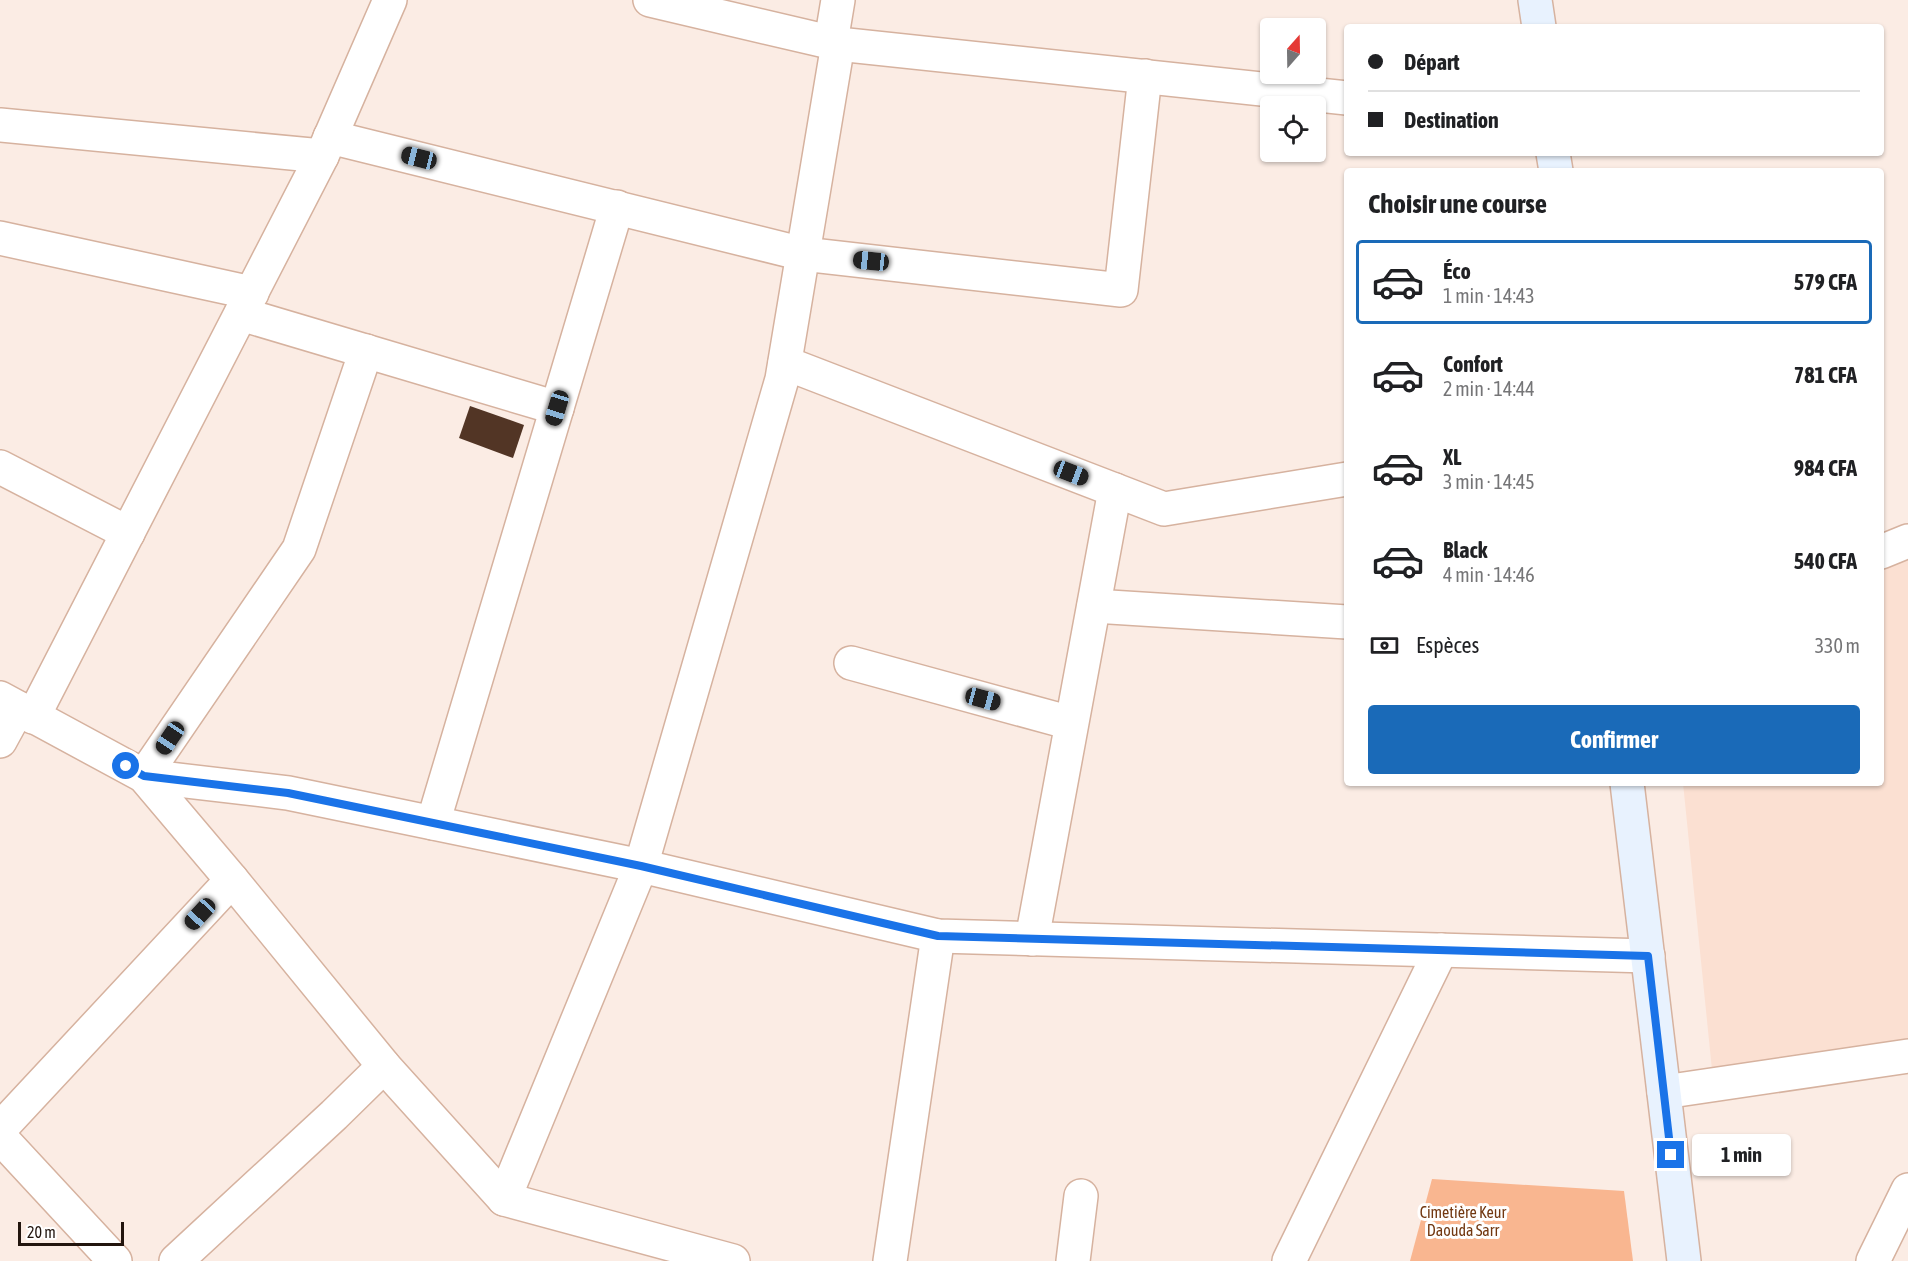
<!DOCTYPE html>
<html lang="fr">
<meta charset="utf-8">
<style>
body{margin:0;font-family:"Asap Condensed",sans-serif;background:#f2f2f2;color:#202124;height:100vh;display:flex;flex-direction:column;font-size:22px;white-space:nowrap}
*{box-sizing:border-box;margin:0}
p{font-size:20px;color:#757577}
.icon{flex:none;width:33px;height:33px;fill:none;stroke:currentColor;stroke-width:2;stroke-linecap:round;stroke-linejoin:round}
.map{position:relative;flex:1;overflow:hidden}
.side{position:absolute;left:1344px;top:168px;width:540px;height:618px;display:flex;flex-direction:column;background:#fff;border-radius:6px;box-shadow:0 2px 4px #0004}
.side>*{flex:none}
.banner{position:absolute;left:1344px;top:24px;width:540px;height:132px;border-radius:6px;box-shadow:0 2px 4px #0004;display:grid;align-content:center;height:132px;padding:0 24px;background:#fff}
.needle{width:39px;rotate:20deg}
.fabs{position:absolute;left:1260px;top:18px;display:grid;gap:12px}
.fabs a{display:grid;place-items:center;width:66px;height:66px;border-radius:6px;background:#fff;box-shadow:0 2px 4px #0004;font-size:30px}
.scale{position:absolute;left:18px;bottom:15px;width:106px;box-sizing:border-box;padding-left:6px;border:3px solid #22150e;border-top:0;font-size:16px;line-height:21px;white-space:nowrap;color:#22150e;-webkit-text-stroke:4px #fff;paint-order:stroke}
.end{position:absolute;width:27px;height:27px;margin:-14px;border:8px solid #1a73e8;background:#fff;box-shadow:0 0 0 3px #fff}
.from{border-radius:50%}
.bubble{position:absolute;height:42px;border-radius:6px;background:#fff;box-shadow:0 2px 4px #0004;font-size:20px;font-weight:700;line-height:42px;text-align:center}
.car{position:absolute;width:18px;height:36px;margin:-18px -9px;border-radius:8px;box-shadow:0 0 4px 2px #0007;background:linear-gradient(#222 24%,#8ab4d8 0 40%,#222 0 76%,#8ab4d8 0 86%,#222 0)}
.banner b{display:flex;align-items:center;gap:21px;height:57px;font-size:22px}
.banner b+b{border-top:2px solid #e0e0e0}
.banner i{width:15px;height:15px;background:#202124}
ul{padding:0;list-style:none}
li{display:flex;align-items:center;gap:18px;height:84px;margin:0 12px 9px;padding:0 12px;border:3px solid transparent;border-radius:6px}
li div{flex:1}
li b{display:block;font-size:22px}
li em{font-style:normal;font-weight:700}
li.on{border-color:#1a6ab8}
li>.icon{width:54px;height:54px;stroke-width:1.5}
h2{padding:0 24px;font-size:27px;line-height:72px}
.pay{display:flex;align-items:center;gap:15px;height:66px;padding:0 24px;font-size:22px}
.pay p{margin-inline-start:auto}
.cta{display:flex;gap:12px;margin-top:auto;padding:12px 24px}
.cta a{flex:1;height:69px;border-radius:6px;background:#1a6ab8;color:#fff;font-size:24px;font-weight:700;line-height:69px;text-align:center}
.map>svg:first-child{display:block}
.built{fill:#fbe0d2}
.green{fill:#f9b690}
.building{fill:#523525}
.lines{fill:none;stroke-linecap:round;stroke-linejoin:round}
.street-casing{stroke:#d6b29f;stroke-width:36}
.secondary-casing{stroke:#d6b29f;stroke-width:36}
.street{stroke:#fff;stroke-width:33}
.secondary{stroke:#e8f2fe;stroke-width:33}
.route{stroke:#1a73e8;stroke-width:8}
.labels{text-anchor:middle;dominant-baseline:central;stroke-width:6;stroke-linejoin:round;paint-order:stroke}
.park-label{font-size:16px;fill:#723811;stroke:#fff}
</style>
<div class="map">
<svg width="1908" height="1261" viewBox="0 0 1908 1261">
<rect width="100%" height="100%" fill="#fbece4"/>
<polygon class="built" points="1908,559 1908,1040 1881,1046 1712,1070 1683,783 1881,783 1881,568"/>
<polygon class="green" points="1432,1179 1624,1191 1633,1261 1410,1261"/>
<polygon class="building" points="470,406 524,425 513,458 459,438"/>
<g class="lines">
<defs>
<g id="street">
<polyline points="650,0 838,44 1347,98"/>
<polyline points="831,42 838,0"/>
<polyline points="0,125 322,156"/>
<polyline points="330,137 803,254 1121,290 1145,76"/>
<polyline points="0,238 252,293"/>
<polyline points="241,314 557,408"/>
<polyline points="785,363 1164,509 1347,479"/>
<polyline points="0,467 128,533"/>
<polyline points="1881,552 1908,541"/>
<polyline points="1094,606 1347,622"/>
<polyline points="851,663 1071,723"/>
<polyline points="0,698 144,776 232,880 384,1066 504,1199 733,1261"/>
<polyline points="33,717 322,156 390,0"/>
<polyline points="0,741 18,708"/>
<polyline points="144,776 288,793 641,866 938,936 1648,956"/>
<polyline points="144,776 299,549 366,351"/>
<polyline points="433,823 617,207"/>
<polyline points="1032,939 1115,490"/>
<polyline points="1664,1092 1908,1056"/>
<polyline points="0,1129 232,880"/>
<polyline points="0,1137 115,1261"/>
<polyline points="504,1199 641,866 782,379 838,44"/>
<polyline points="176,1261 334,1115 384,1066"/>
<polyline points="890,1261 938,936"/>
<polyline points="1073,1261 1081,1196"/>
<polyline points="1289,1261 1441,950"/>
<polyline points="1873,1261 1908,1190"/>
</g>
<g id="secondary">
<polyline points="1535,0 1539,27"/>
<polyline points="1553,153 1556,171"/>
<polyline points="1627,783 1684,1261"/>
</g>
</defs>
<use href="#street" class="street-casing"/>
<use href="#secondary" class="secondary-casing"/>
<use href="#street" class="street"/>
<use href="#secondary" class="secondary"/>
</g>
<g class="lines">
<polyline class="route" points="126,766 144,776 288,793 641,866 938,936 1648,956 1671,1155"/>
</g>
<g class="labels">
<g class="park-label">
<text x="1463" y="1212">Cimetière Keur<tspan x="1463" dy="18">Daouda Sarr</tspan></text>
</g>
</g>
</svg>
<div class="fabs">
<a><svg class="needle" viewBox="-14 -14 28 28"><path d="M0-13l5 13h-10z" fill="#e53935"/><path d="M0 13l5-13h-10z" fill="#757577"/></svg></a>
<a><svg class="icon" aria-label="locate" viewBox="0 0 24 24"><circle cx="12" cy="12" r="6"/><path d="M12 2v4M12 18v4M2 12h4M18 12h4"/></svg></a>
</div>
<div class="scale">20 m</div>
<i class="end from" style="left:126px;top:766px"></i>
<i class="end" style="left:1671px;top:1155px"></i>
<div class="bubble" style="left:1692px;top:1134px;width:99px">1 min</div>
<i class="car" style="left:419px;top:158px;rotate:284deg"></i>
<i class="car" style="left:871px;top:261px;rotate:276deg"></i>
<i class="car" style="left:557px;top:408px;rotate:197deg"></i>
<i class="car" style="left:1071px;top:473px;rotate:111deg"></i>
<i class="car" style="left:983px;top:699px;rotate:105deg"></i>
<i class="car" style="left:170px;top:738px;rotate:214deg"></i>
<i class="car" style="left:200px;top:914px;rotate:223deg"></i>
<div class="banner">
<b><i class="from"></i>Départ</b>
<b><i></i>Destination</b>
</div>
<section class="side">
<h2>Choisir une course</h2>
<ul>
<li class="on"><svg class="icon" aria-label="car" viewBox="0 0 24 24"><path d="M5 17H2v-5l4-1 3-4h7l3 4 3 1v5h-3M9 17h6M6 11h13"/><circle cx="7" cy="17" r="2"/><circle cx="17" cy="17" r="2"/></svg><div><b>Éco</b><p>1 min · 14:43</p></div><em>579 CFA</em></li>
<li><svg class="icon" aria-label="car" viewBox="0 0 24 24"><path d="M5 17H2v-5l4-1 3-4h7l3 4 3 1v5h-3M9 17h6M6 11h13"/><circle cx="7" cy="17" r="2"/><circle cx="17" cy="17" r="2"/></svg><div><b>Confort</b><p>2 min · 14:44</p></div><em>781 CFA</em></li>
<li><svg class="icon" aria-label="car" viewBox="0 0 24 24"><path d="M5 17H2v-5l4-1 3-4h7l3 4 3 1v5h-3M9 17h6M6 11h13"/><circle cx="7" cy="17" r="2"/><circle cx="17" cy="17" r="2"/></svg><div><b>XL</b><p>3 min · 14:45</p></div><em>984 CFA</em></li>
<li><svg class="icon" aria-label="car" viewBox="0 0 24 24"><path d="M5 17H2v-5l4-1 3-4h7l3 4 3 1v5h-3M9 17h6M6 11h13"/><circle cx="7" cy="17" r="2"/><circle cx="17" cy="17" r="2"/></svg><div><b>Black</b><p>4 min · 14:46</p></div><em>540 CFA</em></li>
</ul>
<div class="pay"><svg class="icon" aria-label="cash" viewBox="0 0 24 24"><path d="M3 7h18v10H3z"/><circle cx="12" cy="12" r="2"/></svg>Espèces<p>330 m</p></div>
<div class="cta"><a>Confirmer</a></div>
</section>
</div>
